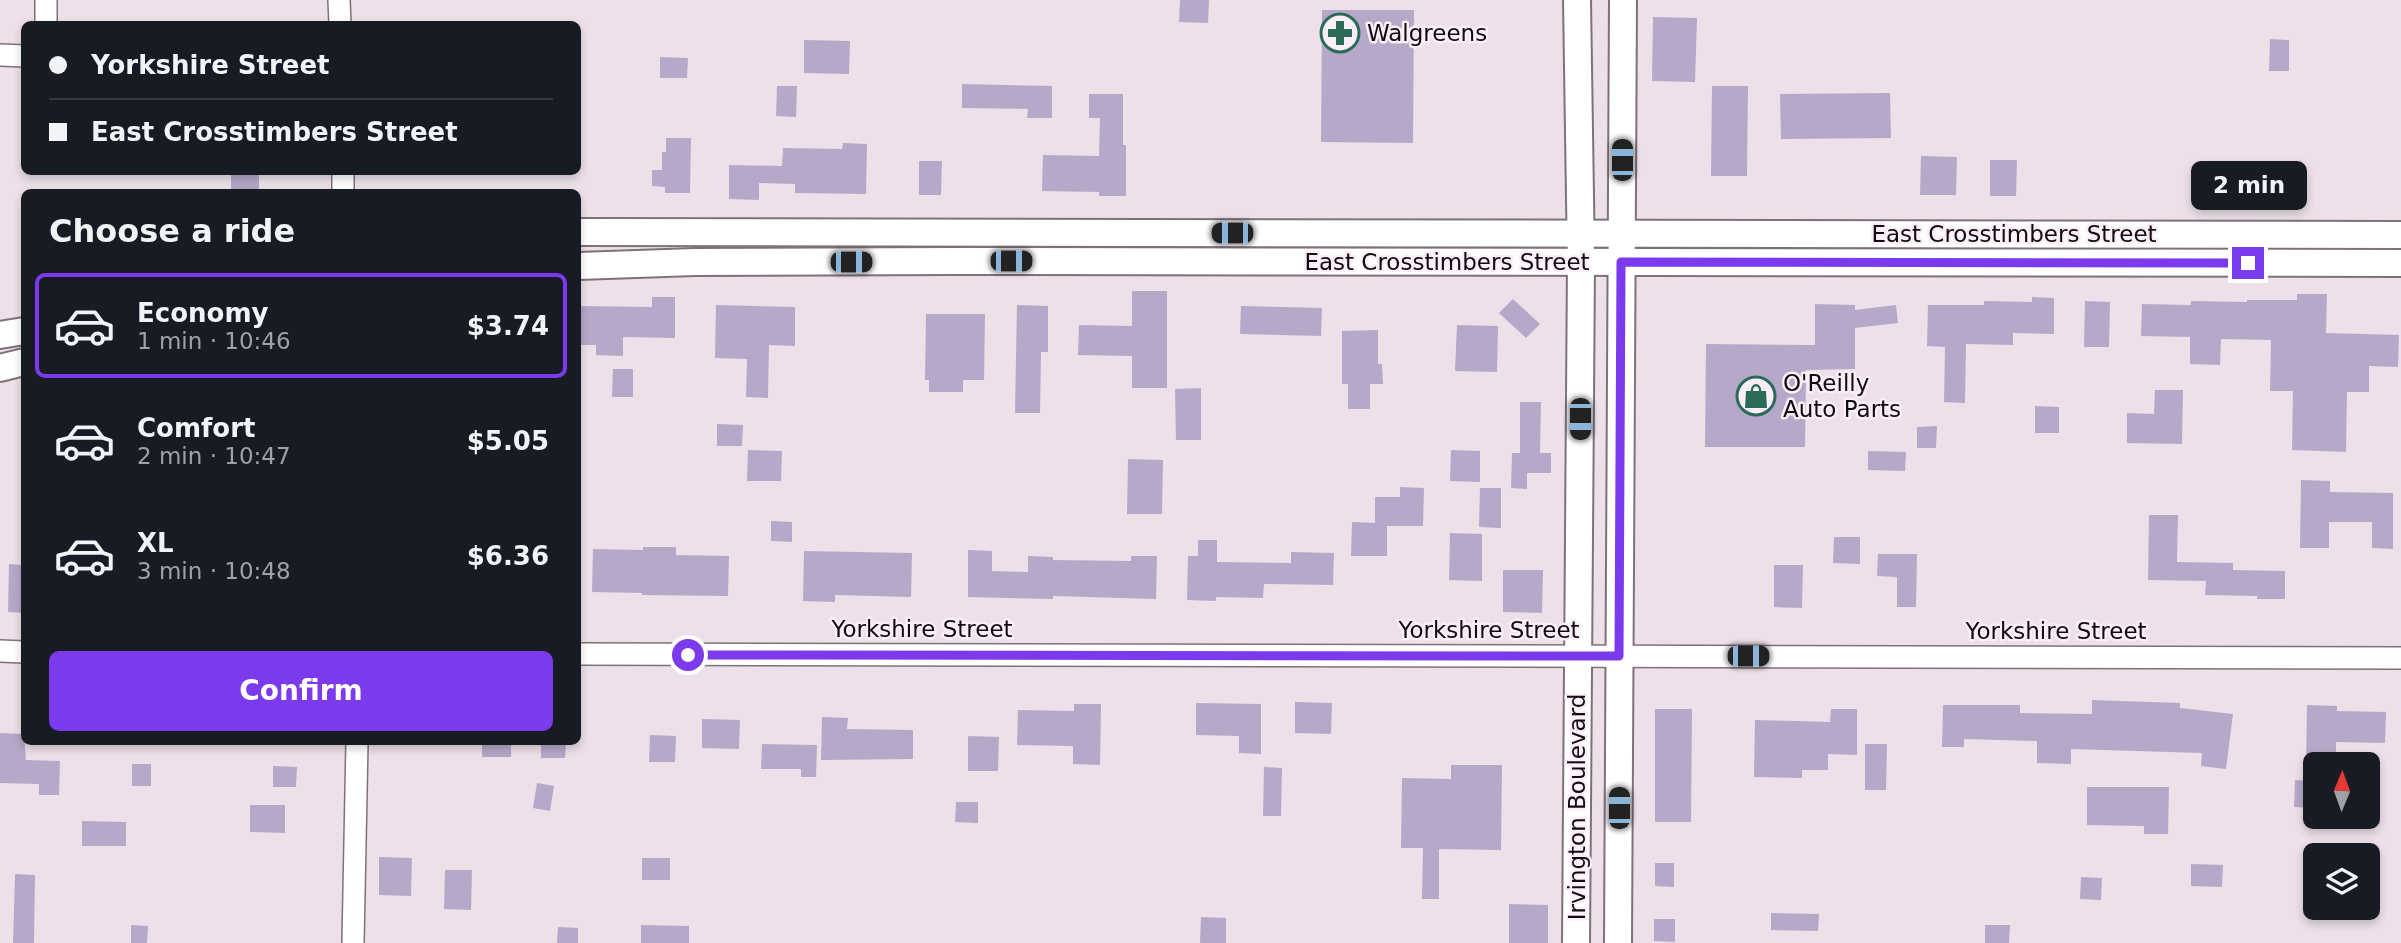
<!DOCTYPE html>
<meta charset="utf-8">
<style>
body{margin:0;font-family:"DejaVu Sans",sans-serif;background:#20242c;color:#f1f3f6;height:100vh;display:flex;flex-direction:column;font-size:26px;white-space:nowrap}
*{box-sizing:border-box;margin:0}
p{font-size:23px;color:#9ea1a6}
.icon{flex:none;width:38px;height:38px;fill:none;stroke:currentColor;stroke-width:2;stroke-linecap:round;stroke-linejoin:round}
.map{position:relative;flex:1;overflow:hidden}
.side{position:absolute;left:21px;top:189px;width:560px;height:556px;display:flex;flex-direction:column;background:#171b24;border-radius:10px;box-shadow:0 4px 10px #0003}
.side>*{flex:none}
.top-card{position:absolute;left:21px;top:21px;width:560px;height:154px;border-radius:10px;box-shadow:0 4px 10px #0003;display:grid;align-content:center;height:154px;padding:0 28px;background:#171b24}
.needle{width:46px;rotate:1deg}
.buttons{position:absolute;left:2303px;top:752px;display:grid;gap:14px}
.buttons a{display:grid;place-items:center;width:77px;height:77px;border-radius:10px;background:#171b24;box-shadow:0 4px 10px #0003;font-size:35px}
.end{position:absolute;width:32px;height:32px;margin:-16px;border:9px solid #7c3aed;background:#fff;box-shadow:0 0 0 4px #fff}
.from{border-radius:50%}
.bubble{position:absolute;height:49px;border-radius:10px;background:#171b24;box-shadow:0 4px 10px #0003;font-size:23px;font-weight:800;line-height:49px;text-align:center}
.car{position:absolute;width:21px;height:42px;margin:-21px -10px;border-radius:9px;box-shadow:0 0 5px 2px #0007;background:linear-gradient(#222 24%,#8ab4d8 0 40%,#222 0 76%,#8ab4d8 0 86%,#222 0)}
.top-card b{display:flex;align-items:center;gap:24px;height:66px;font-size:26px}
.top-card b+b{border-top:2px solid #363941}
.top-card i{width:18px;height:18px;background:#f1f3f6}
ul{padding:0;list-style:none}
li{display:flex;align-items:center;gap:21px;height:105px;margin:0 14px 10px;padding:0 14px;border:4px solid transparent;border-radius:10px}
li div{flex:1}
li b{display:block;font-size:26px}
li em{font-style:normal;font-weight:800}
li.active{border-color:#7c3aed}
li>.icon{width:63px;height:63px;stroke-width:1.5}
h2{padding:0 28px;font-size:32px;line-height:84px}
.primary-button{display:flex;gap:14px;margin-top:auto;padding:14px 28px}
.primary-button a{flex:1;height:80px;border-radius:10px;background:#7c3aed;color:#fff;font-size:28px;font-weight:800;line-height:80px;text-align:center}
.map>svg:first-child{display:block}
.building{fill:#b6a8c8}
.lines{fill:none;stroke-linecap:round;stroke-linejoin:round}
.minor-casing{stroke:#7e727a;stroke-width:24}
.major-casing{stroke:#7e727a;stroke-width:30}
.minor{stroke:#fff;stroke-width:21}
.major{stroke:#fff;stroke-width:26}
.route{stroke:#7c3aed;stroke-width:9}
.labels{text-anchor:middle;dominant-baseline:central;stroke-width:5;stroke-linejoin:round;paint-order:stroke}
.poi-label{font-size:23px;fill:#100b0e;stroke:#fbeef6;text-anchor:start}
.street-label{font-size:23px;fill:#100b0e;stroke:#fbeef6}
</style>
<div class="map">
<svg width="2401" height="943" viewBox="0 0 2401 943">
<rect width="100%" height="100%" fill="#ede0e9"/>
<g class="building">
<polygon points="1180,0 1209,0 1208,23 1179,22"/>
<polygon points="1322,10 1414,10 1413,143 1321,142"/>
<polygon points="1653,17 1697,18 1695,82 1652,81"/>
<polygon points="2270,39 2289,40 2289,71 2269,71"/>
<polygon points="804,40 850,41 849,74 804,73"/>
<polygon points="660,57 688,58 687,78 660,78"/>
<polygon points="962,84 1052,86 1052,118 1027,118 1028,109 962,108"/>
<polygon points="777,86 797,86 796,117 776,116"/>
<polygon points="1712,86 1748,86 1747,176 1711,176"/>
<polygon points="1890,93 1891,138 1781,139 1780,94"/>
<polygon points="1089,94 1123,94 1123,145 1126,145 1126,196 1099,196 1099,192 1042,191 1043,155 1099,156 1100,118 1089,118"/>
<polygon points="666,138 691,138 690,193 665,193 665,187 652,186 652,170 662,170 662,152 666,152"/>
<polygon points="843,143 867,144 866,194 795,193 795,184 759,183 759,200 729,199 729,165 782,166 783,148 842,149"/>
<polygon points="1921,156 1957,157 1956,195 1920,195"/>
<polygon points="1990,160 2017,160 2016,196 1990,196"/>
<polygon points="919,161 942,161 941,195 919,195"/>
<rect x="231" y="172" width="28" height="20"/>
<polygon points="1132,291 1167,291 1167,388 1132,388 1132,356 1078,355 1079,325 1132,326"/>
<polygon points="2297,294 2327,294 2326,333 2399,335 2398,367 2369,366 2369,392 2347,392 2346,452 2292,450 2293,391 2270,391 2271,340 2221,339 2220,365 2190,364 2190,337 2141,336 2142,304 2191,305 2191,301 2247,302 2247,300 2297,300"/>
<polygon points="652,297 675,297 675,338 623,337 623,356 596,355 596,345 578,345 578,306 652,307"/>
<polygon points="2032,297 2054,298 2054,334 2013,333 2013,345 1966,344 1965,403 1944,402 1945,347 1927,346 1928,305 1984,305 1984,301 2032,302"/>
<polygon points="1513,299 1540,324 1526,338 1499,313"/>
<polygon points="2085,301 2110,302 2109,347 2084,347"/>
<polygon points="1815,304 1855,305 1855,310 1896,305 1898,323 1855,328 1855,369 1806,370 1805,447 1705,447 1706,344 1815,345"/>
<polygon points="716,305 795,307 795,346 769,345 768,398 746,397 747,359 715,358"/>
<polygon points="1017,305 1048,306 1048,352 1041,352 1040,413 1015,413"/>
<polygon points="1241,306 1322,308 1321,336 1240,334"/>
<polygon points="926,314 985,314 984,380 963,380 963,392 929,392 929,380 925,380"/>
<polygon points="1457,325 1498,326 1497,372 1455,371"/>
<polygon points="1378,330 1378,364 1382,364 1383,384 1370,384 1370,409 1348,409 1348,384 1342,384 1342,331"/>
<polygon points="613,369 633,369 633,397 612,397"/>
<polygon points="1201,388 1201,440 1176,440 1175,389"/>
<polygon points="2155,390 2183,390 2182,444 2127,443 2127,413 2154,414"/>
<polygon points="1520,402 1541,402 1540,453 1551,453 1551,473 1527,473 1527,489 1511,488 1512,453 1520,453"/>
<polygon points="2035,406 2059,407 2059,433 2035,433"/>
<polygon points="717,424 743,425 742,446 717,446"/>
<polygon points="1937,426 1936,448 1917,448 1917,427"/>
<polygon points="748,450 782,451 781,481 747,481"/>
<polygon points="1451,450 1480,451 1480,482 1450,481"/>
<polygon points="1868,451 1906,452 1905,471 1868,470"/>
<polygon points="1128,459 1163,460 1162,514 1127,514"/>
<polygon points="2301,480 2330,481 2330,492 2393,493 2393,549 2372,548 2372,522 2329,522 2329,548 2300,548"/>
<polygon points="1400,487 1424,488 1423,526 1387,526 1387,556 1351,556 1352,522 1375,523 1375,497 1400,497"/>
<polygon points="1480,488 1501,488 1501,528 1479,527"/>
<polygon points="2149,515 2178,515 2177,562 2233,563 2233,570 2285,571 2285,599 2257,599 2257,596 2205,595 2206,581 2148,580"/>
<polygon points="771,521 792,522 792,542 771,541"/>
<polygon points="1450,533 1482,534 1482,581 1449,580"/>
<polygon points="1834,537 1860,537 1860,564 1833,563"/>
<polygon points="1198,540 1217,540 1217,562 1291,563 1291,552 1334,553 1333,585 1264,584 1263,598 1216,597 1216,601 1187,600 1188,556 1198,556"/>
<polygon points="643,547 676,547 676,555 729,556 728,596 642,595 642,593 592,592 593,549 643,550"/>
<polygon points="968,550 992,551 992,571 1028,572 1028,556 1053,557 1053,560 1131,561 1131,556 1157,556 1156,599 1053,596 1053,599 968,597"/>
<polygon points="804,551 912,553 911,597 835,595 835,602 803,601"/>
<polygon points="1878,554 1917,554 1916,607 1897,607 1897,577 1877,576"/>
<polygon points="9,564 24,565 24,613 8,612"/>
<polygon points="1774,565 1803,565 1802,608 1774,607"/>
<polygon points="1503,570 1543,570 1542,613 1503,612"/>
<polygon points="2092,700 2180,703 2180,708 2233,714 2226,769 2201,766 2202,753 2071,749 2071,764 2037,763 2037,741 1964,739 1964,747 1942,747 1943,705 2020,705 2020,713 2092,714"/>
<polygon points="1295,702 1332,703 1331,734 1295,733"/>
<polygon points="1196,703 1261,704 1261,754 1239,753 1239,736 1196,735"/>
<polygon points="1074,704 1101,704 1100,765 1073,764 1073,746 1017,745 1018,710 1074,711"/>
<polygon points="2307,705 2337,706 2337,711 2386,712 2385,743 2336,742 2336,765 2306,765"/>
<polygon points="1655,709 1692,709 1691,822 1655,822"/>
<polygon points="1831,709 1857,709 1857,755 1828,754 1828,770 1802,770 1802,778 1754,777 1755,720 1830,722"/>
<polygon points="822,717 848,718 847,729 913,730 913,759 821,760"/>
<polygon points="702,719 740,720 739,749 702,748"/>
<polygon points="0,733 24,734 26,760 60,761 59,795 39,795 39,784 0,783"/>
<polygon points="650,735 676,736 675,762 649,762"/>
<polygon points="968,736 999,737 998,771 968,771"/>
<rect x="482" y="742" width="29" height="15"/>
<polygon points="541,742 566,742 565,758 541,758"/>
<polygon points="762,744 817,745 816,777 801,777 801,769 761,769"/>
<polygon points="1865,744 1887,744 1886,790 1865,790"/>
<rect x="132" y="764" width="19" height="22"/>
<polygon points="1451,765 1502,765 1501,850 1439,849 1439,899 1422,899 1423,848 1401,848 1402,778 1451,779"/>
<polygon points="273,766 297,767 296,787 273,787"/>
<polygon points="1264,767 1282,768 1281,816 1263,816"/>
<polygon points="2295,780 2315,781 2315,808 2294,807"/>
<polygon points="537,783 554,786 550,811 533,808"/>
<polygon points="2087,787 2169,787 2168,834 2144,834 2144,826 2087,825"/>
<polygon points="956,802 978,802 978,823 955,822"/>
<polygon points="250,805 285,805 285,833 250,832"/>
<polygon points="82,821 126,822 126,846 82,846"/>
<polygon points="379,857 412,858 411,896 379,895"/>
<rect x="642" y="858" width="28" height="22"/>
<polygon points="1655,863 1674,863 1674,887 1655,886"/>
<polygon points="2191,864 2223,865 2222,887 2191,886"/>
<polygon points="445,870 472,870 471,910 444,909"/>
<polygon points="15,874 35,875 34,943 13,943"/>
<polygon points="2081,877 2102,878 2101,900 2080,899"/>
<polygon points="1509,904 1548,905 1548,943 1509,943"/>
<polygon points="1771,913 1819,914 1818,931 1771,930"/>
<polygon points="1201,917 1226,918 1226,943 1200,943"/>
<polygon points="1654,919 1675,919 1675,942 1654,941"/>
<polygon points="131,925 148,926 147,943 131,943"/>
<polygon points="641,925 689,926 689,943 641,943"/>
<polygon points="1985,925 2010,925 2009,943 1985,943"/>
<polygon points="558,927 578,928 578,943 557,943"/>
</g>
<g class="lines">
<defs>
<g id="minor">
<polyline points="339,0 340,24"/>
<polyline points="46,24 46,0"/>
<polyline points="0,55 24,56"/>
<polyline points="343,172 343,192"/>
<polyline points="0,651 24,652"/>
<polyline points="578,654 2401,658"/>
<polyline points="353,943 357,742"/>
</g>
<g id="major">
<polyline points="578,232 2401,235"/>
<polyline points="578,266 695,262 956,261 2401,263"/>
<polyline points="0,335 24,331"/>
<polyline points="0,368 24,362"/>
<polyline points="1576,943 1581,263 1577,0"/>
<polyline points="1618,943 1623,0"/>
</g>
</defs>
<use href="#minor" class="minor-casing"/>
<use href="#major" class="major-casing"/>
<use href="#minor" class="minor"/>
<use href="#major" class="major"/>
</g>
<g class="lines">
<polyline class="route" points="688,655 1619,656 1621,262 2248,263"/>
</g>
<defs>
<symbol id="pharmacy-ring" viewBox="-11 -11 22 22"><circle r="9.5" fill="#fbeef6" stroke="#2c6b58" stroke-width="1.5"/><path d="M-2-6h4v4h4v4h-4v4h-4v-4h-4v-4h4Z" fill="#2c6b58"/></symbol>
<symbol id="shop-ring" viewBox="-11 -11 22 22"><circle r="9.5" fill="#fbeef6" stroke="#2c6b58" stroke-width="1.5"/><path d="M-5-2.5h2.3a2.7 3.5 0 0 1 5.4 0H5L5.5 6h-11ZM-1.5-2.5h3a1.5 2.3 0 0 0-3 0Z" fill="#2c6b58"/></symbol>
</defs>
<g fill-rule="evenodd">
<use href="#pharmacy-ring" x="1318" y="11" width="44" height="44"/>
<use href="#shop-ring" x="1734" y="374" width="44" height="44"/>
</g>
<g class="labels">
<g class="poi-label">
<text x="1367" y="33">Walgreens</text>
<text x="1783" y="383">O'Reilly<tspan x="1783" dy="26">Auto Parts</tspan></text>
</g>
<g class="street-label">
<text x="2014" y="234">East Crosstimbers Street</text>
<text x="1447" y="262">East Crosstimbers Street</text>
<text x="922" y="629">Yorkshire Street</text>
<text x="1489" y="630">Yorkshire Street</text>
<text x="2056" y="631">Yorkshire Street</text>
<text transform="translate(1577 807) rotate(-90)">Irvington Boulevard</text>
</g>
</g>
</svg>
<div class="buttons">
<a><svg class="needle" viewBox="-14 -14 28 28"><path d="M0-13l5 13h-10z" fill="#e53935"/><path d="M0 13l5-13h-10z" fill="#9ea1a6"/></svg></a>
<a><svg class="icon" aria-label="layers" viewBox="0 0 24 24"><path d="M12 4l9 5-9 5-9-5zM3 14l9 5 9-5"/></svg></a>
</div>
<i class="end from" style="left:688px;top:655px"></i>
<i class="end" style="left:2248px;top:263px"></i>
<div class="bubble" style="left:2191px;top:161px;width:116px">2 min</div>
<i class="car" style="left:1622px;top:160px;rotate:0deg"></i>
<i class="car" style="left:1232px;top:233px;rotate:270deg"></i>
<i class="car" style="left:1011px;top:261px;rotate:90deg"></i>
<i class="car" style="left:851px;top:262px;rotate:90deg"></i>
<i class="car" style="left:1580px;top:419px;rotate:180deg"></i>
<i class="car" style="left:1748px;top:656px;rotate:90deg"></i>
<i class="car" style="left:1619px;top:808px;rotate:0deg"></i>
<div class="top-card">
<b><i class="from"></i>Yorkshire Street</b>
<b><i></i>East Crosstimbers Street</b>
</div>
<section class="side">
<h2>Choose a ride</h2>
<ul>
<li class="active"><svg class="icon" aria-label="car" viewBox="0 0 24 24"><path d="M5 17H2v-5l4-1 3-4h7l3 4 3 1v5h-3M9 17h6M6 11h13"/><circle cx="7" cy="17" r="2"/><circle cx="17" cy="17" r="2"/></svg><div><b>Economy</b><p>1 min · 10:46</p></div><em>$3.74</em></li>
<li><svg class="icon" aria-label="car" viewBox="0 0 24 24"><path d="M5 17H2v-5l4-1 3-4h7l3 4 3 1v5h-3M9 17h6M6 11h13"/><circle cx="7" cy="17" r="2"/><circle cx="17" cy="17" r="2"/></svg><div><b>Comfort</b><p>2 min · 10:47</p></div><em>$5.05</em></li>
<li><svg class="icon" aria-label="car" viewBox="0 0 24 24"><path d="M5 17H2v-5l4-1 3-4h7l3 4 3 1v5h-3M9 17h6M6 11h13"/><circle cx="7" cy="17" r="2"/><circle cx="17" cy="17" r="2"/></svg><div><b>XL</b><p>3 min · 10:48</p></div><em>$6.36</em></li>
</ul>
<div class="primary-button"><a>Confirm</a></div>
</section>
</div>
